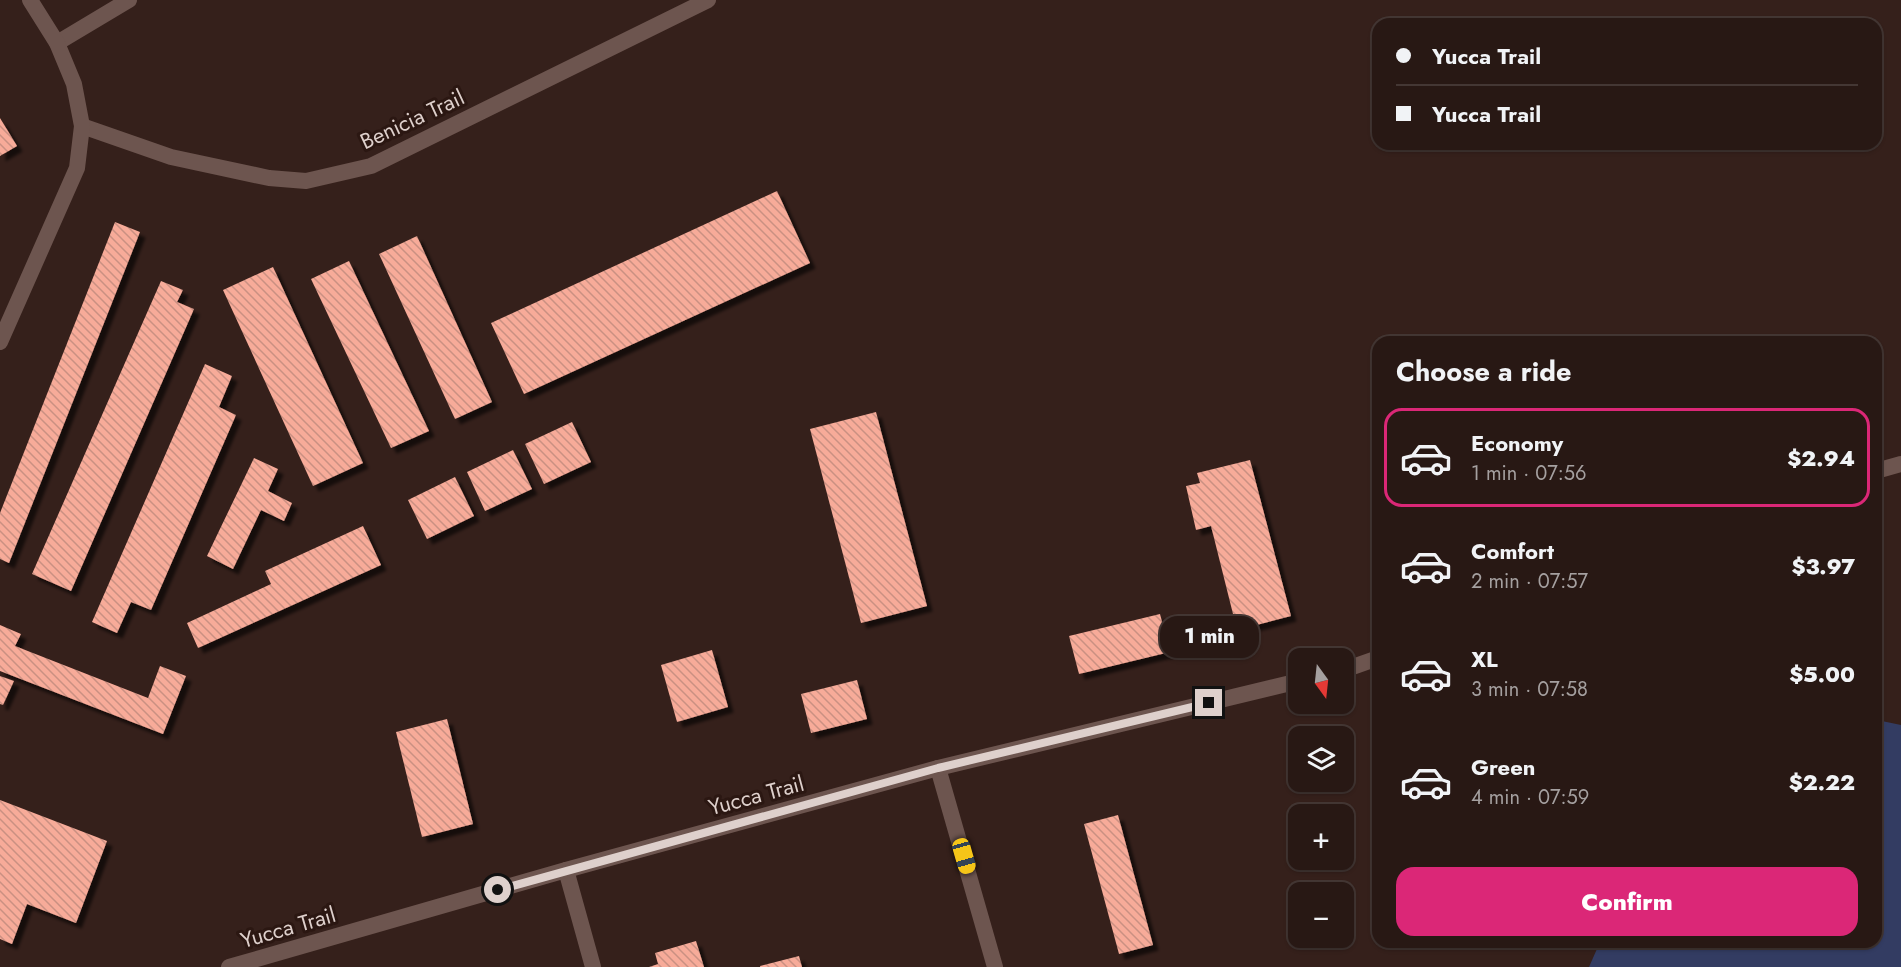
<!DOCTYPE html>
<meta charset="utf-8">
<style>
body{margin:0;font-family:Jost,sans-serif;background:#342522;color:#f1f3f6;height:100vh;display:flex;flex-direction:column;font-size:22px;white-space:nowrap}
*{box-sizing:border-box;margin:0}
p{font-size:20px;color:#a5a0a0}
.icon{flex:none;width:33px;height:33px;fill:none;stroke:currentColor;stroke-width:2;stroke-linecap:round;stroke-linejoin:round}
.map{position:relative;flex:1;overflow:hidden}
.side{position:absolute;left:1372px;top:336px;width:510px;height:612px;display:flex;flex-direction:column;background:#281814;border-radius:18px;box-shadow:0 2px 4px #0004,0 0 0 2px #443734}
.side>*{flex:none}
.guide{position:absolute;left:1372px;top:18px;width:510px;height:132px;border-radius:18px;box-shadow:0 2px 4px #0004,0 0 0 2px #443734;display:grid;align-content:center;height:132px;padding:0 24px;background:#281814}
.needle{width:39px;rotate:165deg}
.controls{position:absolute;left:1288px;top:648px;display:grid;gap:12px}
.controls a{display:grid;place-items:center;width:66px;height:66px;border-radius:12px;background:#281814;box-shadow:0 2px 4px #0004,0 0 0 2px #443734;font-size:30px}
.end{position:absolute;width:27px;height:27px;margin:-14px;border:8px solid #ded0cc;background:#111;box-shadow:0 0 0 3px #111}
.from{border-radius:50%}
.bubble{position:absolute;height:42px;border-radius:18px;background:#281814;box-shadow:0 2px 4px #0004,0 0 0 2px #443734;font-size:20px;font-weight:800;line-height:42px;text-align:center}
.car{position:absolute;width:18px;height:36px;margin:-18px -9px;border-radius:8px;box-shadow:0 0 4px 2px #0007;background:linear-gradient(#f5c518 24%,#345 0 40%,#f5c518 0 76%,#345 0 86%,#f5c518 0)}
.guide b{display:flex;align-items:center;gap:21px;height:57px;font-size:22px}
.guide b+b{border-top:2px solid #443734}
.guide i{width:15px;height:15px;background:#f1f3f6}
ul{padding:0;list-style:none}
li{display:flex;align-items:center;gap:18px;height:99px;margin:0 12px 9px;padding:0 12px;border:3px solid transparent;border-radius:18px}
li div{flex:1}
li b{display:block;font-size:22px}
li em{font-style:normal;font-weight:800}
li.active{border-color:#db2777}
li>.icon{width:54px;height:54px;stroke-width:1.5}
h2{padding:0 24px;font-size:27px;line-height:72px}
.cta{display:flex;gap:12px;margin-top:auto;padding:12px 24px}
.cta a{flex:1;height:69px;border-radius:18px;background:#db2777;color:#fff;font-size:24px;font-weight:800;line-height:69px;text-align:center}
.map>svg:first-child{display:block}
.green{fill:#333c62}
.building{fill:url(#building-back-hatch);filter:url(#shadow)}
.lines{fill:none;stroke-linecap:round;stroke-linejoin:round}
.service{stroke:#6d554f;stroke-width:16}
.minor{stroke:#6d554f;stroke-width:16}
.route{stroke:#ded0cc;stroke-width:8}
.labels{text-anchor:middle;dominant-baseline:central;stroke-width:6;stroke-linejoin:round;paint-order:stroke}
.street-label{font-size:22px;fill:#ded0cc;stroke:#2b1712}
</style>
<div class="map">
<svg width="1901" height="967" viewBox="0 0 1901 967">
<defs>
<pattern id="building-back-hatch" width="6" height="6" patternUnits="userSpaceOnUse" patternTransform="scale(1.5)"><rect width="6" height="6" fill="#f7ab99"/><path d="M-1 5l2 2M0 0l6 6M5-1l2 2" fill="none" stroke="#ca9082"/></pattern>
<filter id="shadow"><feDropShadow dx="5.5" dy="5.5" stdDeviation="1.5" flood-color="#0009"/></filter>
</defs>
<rect width="100%" height="100%" fill="#35201b"/>
<polygon class="green" points="1877,720 1901,725 1901,967 1589,967 1600,942 1876,942"/>
<g class="building">
<polygon points="0,118 17,146 0,156"/>
<polygon points="777,191 810,263 524,394 491,323"/>
<polygon points="115,222 140,232 9,563 0,559 0,513"/>
<polygon points="417,236 492,402 455,419 379,254"/>
<polygon points="349,261 429,431 391,448 311,279"/>
<polygon points="273,267 363,463 313,486 223,290"/>
<polygon points="161,281 183,290 177,302 194,309 71,591 32,574"/>
<polygon points="205,364 232,376 219,407 236,415 151,610 131,602 117,633 92,622"/>
<polygon points="876,412 927,606 861,623 810,429"/>
<polygon points="572,422 591,462 544,484 525,444"/>
<polygon points="513,450 532,489 485,511 467,472"/>
<polygon points="254,458 278,469 268,491 292,503 284,521 261,510 233,569 207,556"/>
<polygon points="1250,460 1291,616 1237,630 1211,526 1196,530 1186,486 1200,483 1197,473"/>
<polygon points="455,477 474,516 427,539 408,500"/>
<polygon points="363,526 381,565 198,648 187,623 271,584 265,571"/>
<polygon points="1160,614 1170,652 1079,674 1069,636"/>
<polygon points="0,625 21,634 15,646 148,698 160,666 186,676 163,734 0,671"/>
<polygon points="712,650 728,707 677,722 661,665"/>
<polygon points="0,676 14,681 3,705 0,704"/>
<polygon points="857,680 867,719 811,733 801,694"/>
<polygon points="447,719 473,824 422,837 396,732"/>
<polygon points="0,800 107,841 76,923 27,904 12,944 0,939"/>
<polygon points="1118,815 1153,945 1119,954 1084,824"/>
<polygon points="696,941 704,967 649,967 658,964 655,953"/>
<polygon points="799,956 802,967 760,967 760,966"/>
</g>
<g class="lines">
<polyline class="service" points="566,870 593,967"/>
<g class="minor">
<polyline points="57,43 129,0"/>
<polyline points="82,126 171,157 269,178 306,181 371,166 708,0"/>
<polyline points="0,342 77,168 82,126 74,84 57,43 30,0"/>
<polyline points="1876,471 1901,464"/>
<polyline points="1344,670 1378,658"/>
<polyline points="938,768 995,967"/>
<polyline points="229,967 566,870 938,768 1299,681"/>
</g>
</g>
<g class="lines">
<polyline class="route" points="498,890 938,768 1209,703"/>
</g>
<g class="labels">
<g class="street-label">
<text transform="translate(412 119) rotate(-25)">Benicia Trail</text>
<text transform="translate(756 795) rotate(-15)">Yucca Trail</text>
<text transform="translate(288 927) rotate(-16)">Yucca Trail</text>
</g>
</g>
</svg>
<div class="controls">
<a><svg class="needle" viewBox="-14 -14 28 28"><path d="M0-13l5 13h-10z" fill="#e53935"/><path d="M0 13l5-13h-10z" fill="#a5a0a0"/></svg></a>
<a><svg class="icon" aria-label="layers" viewBox="0 0 24 24"><path d="M12 4l9 5-9 5-9-5zM3 14l9 5 9-5"/></svg></a>
<a>+</a>
<a>−</a>
</div>
<i class="end from" style="left:498px;top:890px"></i>
<i class="end" style="left:1209px;top:703px"></i>
<div class="bubble" style="left:1160px;top:616px;width:99px">1 min</div>
<i class="car" style="left:964px;top:856px;rotate:164deg"></i>
<div class="guide">
<b><i class="from"></i>Yucca Trail</b>
<b><i></i>Yucca Trail</b>
</div>
<section class="side">
<h2>Choose a ride</h2>
<ul>
<li class="active"><svg class="icon" aria-label="car" viewBox="0 0 24 24"><path d="M5 17H2v-5l4-1 3-4h7l3 4 3 1v5h-3M9 17h6M6 11h13"/><circle cx="7" cy="17" r="2"/><circle cx="17" cy="17" r="2"/></svg><div><b>Economy</b><p>1 min · 07:56</p></div><em>$2.94</em></li>
<li><svg class="icon" aria-label="car" viewBox="0 0 24 24"><path d="M5 17H2v-5l4-1 3-4h7l3 4 3 1v5h-3M9 17h6M6 11h13"/><circle cx="7" cy="17" r="2"/><circle cx="17" cy="17" r="2"/></svg><div><b>Comfort</b><p>2 min · 07:57</p></div><em>$3.97</em></li>
<li><svg class="icon" aria-label="car" viewBox="0 0 24 24"><path d="M5 17H2v-5l4-1 3-4h7l3 4 3 1v5h-3M9 17h6M6 11h13"/><circle cx="7" cy="17" r="2"/><circle cx="17" cy="17" r="2"/></svg><div><b>XL</b><p>3 min · 07:58</p></div><em>$5.00</em></li>
<li><svg class="icon" aria-label="car" viewBox="0 0 24 24"><path d="M5 17H2v-5l4-1 3-4h7l3 4 3 1v5h-3M9 17h6M6 11h13"/><circle cx="7" cy="17" r="2"/><circle cx="17" cy="17" r="2"/></svg><div><b>Green</b><p>4 min · 07:59</p></div><em>$2.22</em></li>
</ul>
<div class="cta"><a>Confirm</a></div>
</section>
</div>
